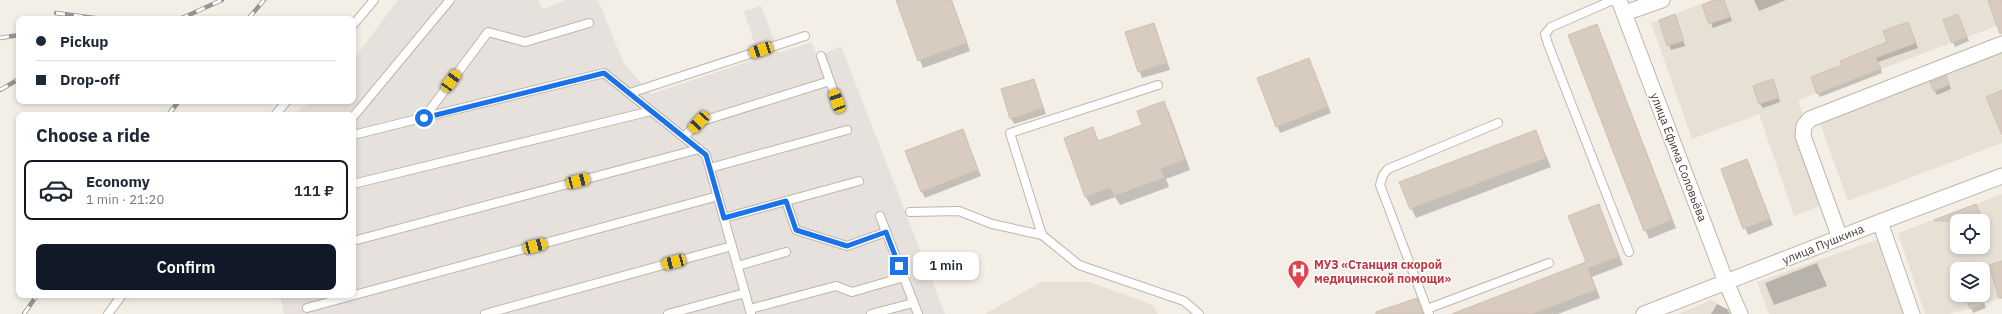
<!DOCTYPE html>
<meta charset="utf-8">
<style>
body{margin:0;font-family:"IBM Plex Sans",sans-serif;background:#f2f2f3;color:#1f2937;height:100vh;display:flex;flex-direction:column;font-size:15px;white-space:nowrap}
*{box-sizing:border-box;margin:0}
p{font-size:13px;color:#747a83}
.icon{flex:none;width:22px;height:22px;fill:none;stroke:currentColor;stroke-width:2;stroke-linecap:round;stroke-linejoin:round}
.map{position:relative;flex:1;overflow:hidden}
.side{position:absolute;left:16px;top:112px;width:340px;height:186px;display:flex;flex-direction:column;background:#fff;border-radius:8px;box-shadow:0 2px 6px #0003}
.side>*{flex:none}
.guide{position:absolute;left:16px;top:16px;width:340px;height:88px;border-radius:8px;box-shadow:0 2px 6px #0003;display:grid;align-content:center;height:88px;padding:0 20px;background:#fff}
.controls{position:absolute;left:1950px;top:214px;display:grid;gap:8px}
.controls a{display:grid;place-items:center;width:40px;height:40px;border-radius:8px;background:#fff;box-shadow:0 2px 6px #0003;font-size:20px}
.end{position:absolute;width:18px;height:18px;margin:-9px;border:5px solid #1a73e8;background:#fff;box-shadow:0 0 0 2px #fff}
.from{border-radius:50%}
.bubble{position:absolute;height:28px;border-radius:8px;background:#fff;box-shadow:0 2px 6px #0003;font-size:13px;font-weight:600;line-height:28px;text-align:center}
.car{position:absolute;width:12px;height:24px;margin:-12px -6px;border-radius:5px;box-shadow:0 0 3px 1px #0007;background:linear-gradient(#f5c518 24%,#345 0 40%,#f5c518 0 76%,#345 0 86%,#f5c518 0)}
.guide b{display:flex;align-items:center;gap:14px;height:38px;font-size:15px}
.guide b+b{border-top:1px solid #e0e1e3}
.guide i{width:10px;height:10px;background:#1f2937}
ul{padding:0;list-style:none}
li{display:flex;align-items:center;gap:12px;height:60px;margin:0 8px 6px;padding:0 12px;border:2px solid transparent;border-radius:8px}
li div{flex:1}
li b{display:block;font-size:15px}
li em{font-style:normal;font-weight:600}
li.on{border-color:#111827}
li>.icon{width:36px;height:36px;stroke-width:1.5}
h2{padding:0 20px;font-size:18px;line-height:48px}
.cta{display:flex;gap:8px;margin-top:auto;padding:8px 20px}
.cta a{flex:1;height:46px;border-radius:8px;background:#111827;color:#fff;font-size:16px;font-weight:600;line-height:46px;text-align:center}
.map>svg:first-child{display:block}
.residential{fill:#e7e0d5;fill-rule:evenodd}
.industrial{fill:#e6e1dc}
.shadow{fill:#0003}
.building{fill:#d8ccc0;stroke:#d0c1b0}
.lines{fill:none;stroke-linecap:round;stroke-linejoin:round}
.service-casing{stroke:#bfb6aa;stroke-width:10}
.minor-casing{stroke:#bfb6aa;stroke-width:17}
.service{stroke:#fff;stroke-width:8}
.minor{stroke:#fff;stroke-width:15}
.rail-casing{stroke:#969696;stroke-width:4.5}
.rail{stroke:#fff;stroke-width:3;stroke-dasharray:9;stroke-linecap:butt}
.route{stroke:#1a73e8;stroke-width:5}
.labels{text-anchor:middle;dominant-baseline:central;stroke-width:3;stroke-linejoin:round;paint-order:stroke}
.street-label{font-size:12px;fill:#473f36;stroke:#fff}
.health-label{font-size:12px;font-weight:bold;fill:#be3a42;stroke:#fff;text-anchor:start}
</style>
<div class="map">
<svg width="2002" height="314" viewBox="0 0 2002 314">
<rect width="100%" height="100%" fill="#f3efe7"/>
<g class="residential">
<polygon points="1712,0 2002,0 2002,24 1798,100 1833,201 1794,216 1759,114 1692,139 1651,23"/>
<polygon points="2002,46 2002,143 1848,201 1817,115"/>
<path d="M2002,194v104l-52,16h-25l-27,-81zM1957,221h26v26h-26zM1957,269h26v26h-26z"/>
<polygon points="1879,239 1906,314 1769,314 1757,282"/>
<polygon points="1041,282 1090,282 1153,305 1158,314 985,314"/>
<polygon points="1711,300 1736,314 1678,314"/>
</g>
<polygon class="industrial" points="398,0 538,0 543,9 566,0 598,0 624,64 651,94 759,58 744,11 761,6 779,53 812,42 817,57 841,46 945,314 284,314 280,295 353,295 353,115 291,115 312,101 353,101 353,60"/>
<g class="shadow">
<polygon points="897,0 952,0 970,51 923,68"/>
<polygon points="1717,0 1724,0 1732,21 1713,28 1704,5"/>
<polygon points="1754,0 1786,0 1759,11"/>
<polygon points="1958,15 1969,41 1955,47 1953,42"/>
<polygon points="1675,16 1685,46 1671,50 1660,20"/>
<polygon points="1908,23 1918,48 1878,62 1882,73 1820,97 1818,93 1843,66 1889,43"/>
<polygon points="1154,24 1170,70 1142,78 1126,33"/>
<polygon points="1597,25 1676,228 1649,239 1569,35"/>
<polygon points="1309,59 1331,113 1280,133 1258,78"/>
<polygon points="1034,80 1046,114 1014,124 1011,118"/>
<polygon points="1948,81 1951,89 1937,95 1935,91"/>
<polygon points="1775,84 1780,102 1763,108 1760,104"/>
<polygon points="1164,103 1169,112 1190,170 1166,179 1169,187 1120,205 1115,197 1091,206 1086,197 1092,128 1099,142 1143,126"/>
<polygon points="962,130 981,176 925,198 922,192"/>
<polygon points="1536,132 1551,167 1416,218 1400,183"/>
<polygon points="1747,160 1773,225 1748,235 1722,170"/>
<polygon points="1599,206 1623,265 1592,277 1600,298 1558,314 1451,314 1587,263"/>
<polygon points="1983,222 1986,228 1983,229"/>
<polygon points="1817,263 1827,286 1774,305 1765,283"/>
<polygon points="1966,295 1981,295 1986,308 1973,313"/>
<polygon points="1717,304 1727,309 1730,314 1711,314"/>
</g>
<g class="building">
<polygon points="896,0 951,0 967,43 918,61"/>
<polygon points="1714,0 1724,0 1730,17 1709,24 1702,5"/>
<polygon points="1988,0 2002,0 2002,33 2000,34"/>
<polygon points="1675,14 1684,41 1667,46 1659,20"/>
<polygon points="1958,14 1967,37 1952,43 1943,20"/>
<polygon points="1908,22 1916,43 1876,58 1881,69 1817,94 1811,77 1842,65 1840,61 1887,42 1883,31"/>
<polygon points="1154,23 1167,63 1138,72 1125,32"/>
<polygon points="1597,24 1672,220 1644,231 1568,35"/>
<polygon points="1309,58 1328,107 1276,127 1257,78"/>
<polygon points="1946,76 1949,85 1934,91 1930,82"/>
<polygon points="1034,79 1043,108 1010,119 1001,89"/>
<polygon points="1773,79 1779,98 1759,104 1753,86"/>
<polygon points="2002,90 2002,135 1986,97"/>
<polygon points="1164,101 1185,160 1161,169 1164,178 1114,196 1110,188 1085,197 1064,138 1093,127 1098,141 1142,125 1137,111"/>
<polygon points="963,129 978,170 921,192 905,151"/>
<polygon points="1536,130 1546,158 1410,209 1399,182"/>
<polygon points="1747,159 1770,219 1743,229 1721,169"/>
<polygon points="1599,204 1619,257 1588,268 1596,290 1532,314 1452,314 1586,262 1568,216"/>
<polygon points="1976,204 1983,221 1934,221 1934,220"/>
<polygon points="2002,261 2002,298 1999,298 1989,265"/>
<polygon points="1965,295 1981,295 1984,304 1970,309"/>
<polygon points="1417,298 1423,314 1376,314 1376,312"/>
</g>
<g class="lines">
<defs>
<g id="service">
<polyline points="1613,0 1551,27 1545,34 1548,44 1629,252"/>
<polyline points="353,25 374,0"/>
<polyline points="821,56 837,101"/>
<polyline points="1158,85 1010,133 1042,235 1079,265 1184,301 1199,314"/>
<polyline points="630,93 805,36"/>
<polyline points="275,115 287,101"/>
<polyline points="353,117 450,0"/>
<polyline points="424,118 488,32 525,42 589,23"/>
<polyline points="353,135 604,73 706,155 751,314"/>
<polyline points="684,137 699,122 830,81"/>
<polyline points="710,168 847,130"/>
<polyline points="353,184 651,111"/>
<polyline points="786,201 796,230 847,246 886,232"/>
<polyline points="910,212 959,211 992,224 1042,235"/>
<polyline points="880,216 918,314"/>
<polyline points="724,218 859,181"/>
<polyline points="353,241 699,149"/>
<polyline points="737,266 786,252"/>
<polyline points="307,308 718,196"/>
<polyline points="750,309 836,286 852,292 904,277"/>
<polyline points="1427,309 1549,263"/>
<polyline points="108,314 122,295"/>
<polyline points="485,314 732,246"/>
<polyline points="668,314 745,293"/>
<polyline points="871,314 913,303"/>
<polyline points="1429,314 1380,185 1383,175 1388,169 1498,123"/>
</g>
<g id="minor">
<polyline points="1619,0 1726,282 1740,314"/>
<polyline points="1625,13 1662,0"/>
<polyline points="1880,222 1912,314"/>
<polyline points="1840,238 1803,136 1804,126 1810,119 2002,44"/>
<polyline points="1644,314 1880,222 2002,176"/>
</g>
</defs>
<use href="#service" class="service-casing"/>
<use href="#minor" class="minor-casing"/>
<use href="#service" class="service"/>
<use href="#minor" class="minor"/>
<defs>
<g id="rail">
<polyline points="56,13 102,19"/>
<polyline points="165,19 185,18"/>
<polyline points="180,19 222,0"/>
<polyline points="248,19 264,0"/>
<polyline points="0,38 19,35"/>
<polyline points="0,90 19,79"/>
<polyline points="168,115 179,101"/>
<polyline points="24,314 37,295"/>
</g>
</defs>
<use href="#rail" class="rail-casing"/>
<use href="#rail" class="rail"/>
</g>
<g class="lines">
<polyline class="route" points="424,118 604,73 706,155 724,218 786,201 796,230 847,246 886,232 899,266"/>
</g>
<defs>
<symbol id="hospital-pin" viewBox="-11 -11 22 30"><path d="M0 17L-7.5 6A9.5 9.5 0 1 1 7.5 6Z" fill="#e0444e" stroke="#fff"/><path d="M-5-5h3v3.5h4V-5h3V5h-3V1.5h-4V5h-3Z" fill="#fff"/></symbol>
</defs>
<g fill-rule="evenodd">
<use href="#hospital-pin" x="1286" y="258" width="25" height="34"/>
</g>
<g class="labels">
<g class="street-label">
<text transform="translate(1679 157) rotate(69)">улица Ефима Соловьёва</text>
<text transform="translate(1823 244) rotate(-22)">улица Пушкина</text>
</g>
<g class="health-label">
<text x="1314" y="264">МУЗ «Станция скорой<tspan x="1314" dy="14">медицинской помощи»</tspan></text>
</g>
</g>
</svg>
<div class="controls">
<a><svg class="icon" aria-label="locate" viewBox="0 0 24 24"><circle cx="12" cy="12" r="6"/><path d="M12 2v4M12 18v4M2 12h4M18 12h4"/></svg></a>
<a><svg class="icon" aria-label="layers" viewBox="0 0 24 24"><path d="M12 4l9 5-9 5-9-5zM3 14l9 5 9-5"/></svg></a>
</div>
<i class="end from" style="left:424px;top:118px"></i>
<i class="end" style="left:899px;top:266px"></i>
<div class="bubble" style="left:913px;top:252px;width:66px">1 min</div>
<i class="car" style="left:761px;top:50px;rotate:252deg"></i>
<i class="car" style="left:451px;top:81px;rotate:36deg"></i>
<i class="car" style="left:837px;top:101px;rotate:340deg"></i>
<i class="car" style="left:699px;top:122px;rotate:223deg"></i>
<i class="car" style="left:578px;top:181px;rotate:75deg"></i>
<i class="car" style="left:535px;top:246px;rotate:75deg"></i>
<i class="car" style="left:674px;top:262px;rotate:255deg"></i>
<div class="guide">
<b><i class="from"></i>Pickup</b>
<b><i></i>Drop-off</b>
</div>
<section class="side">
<h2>Choose a ride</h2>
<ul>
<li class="on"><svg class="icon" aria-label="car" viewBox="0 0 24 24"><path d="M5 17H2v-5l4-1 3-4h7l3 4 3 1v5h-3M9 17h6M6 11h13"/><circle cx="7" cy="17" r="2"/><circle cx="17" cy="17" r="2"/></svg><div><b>Economy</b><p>1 min · 21:20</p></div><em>111 ₽</em></li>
</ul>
<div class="cta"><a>Confirm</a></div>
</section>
</div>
